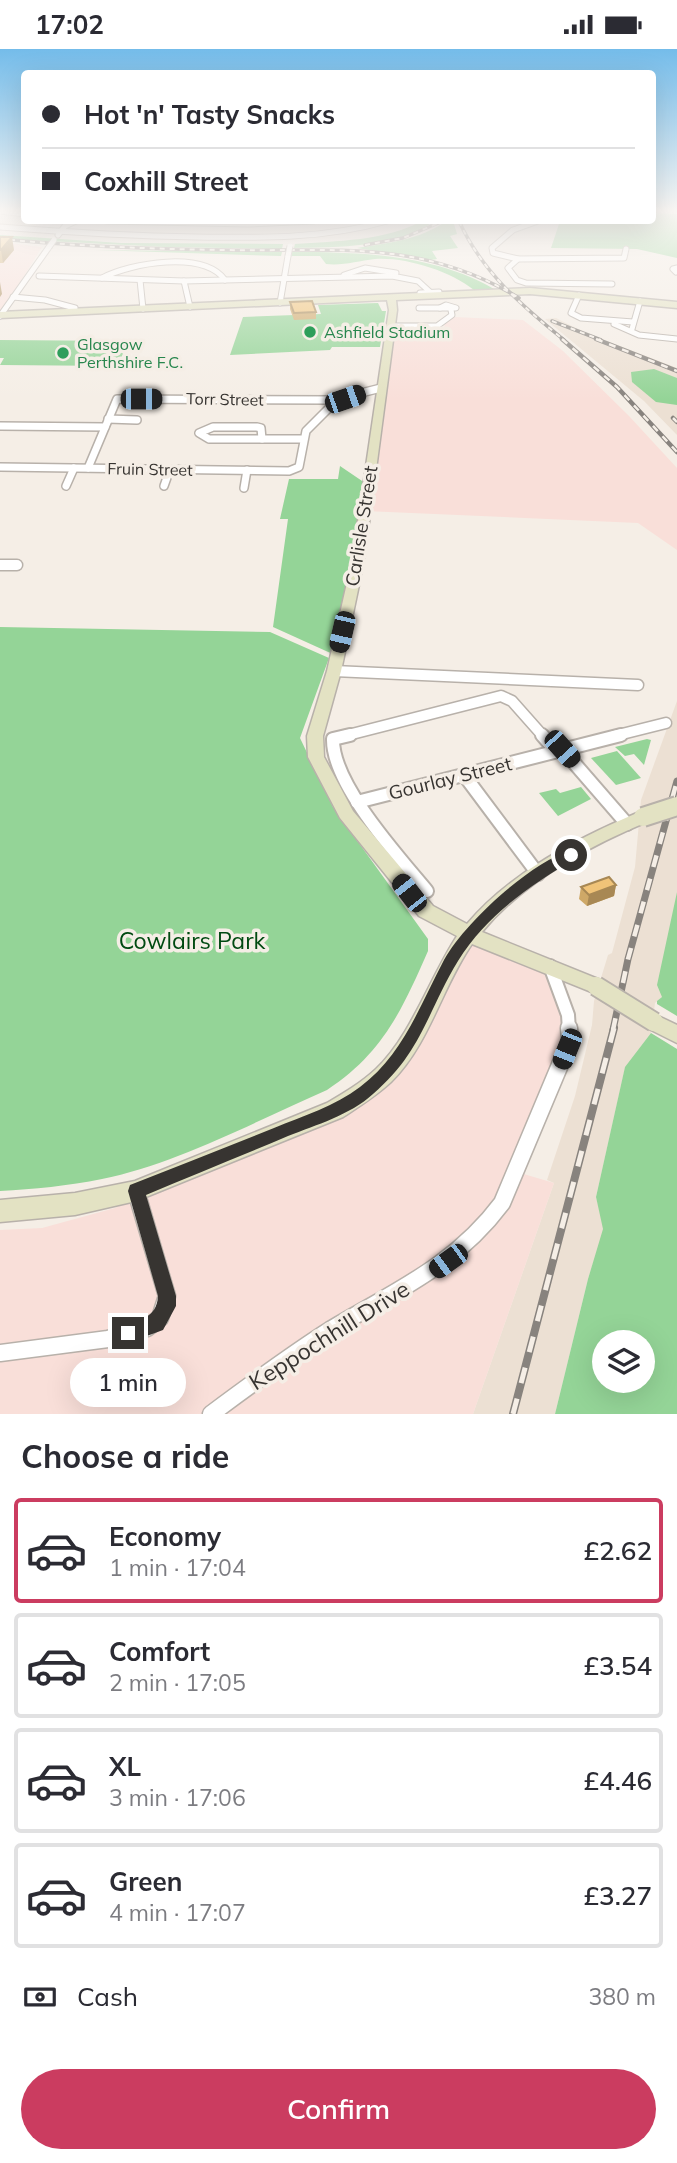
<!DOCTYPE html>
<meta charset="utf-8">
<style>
body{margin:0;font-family:Mulish,sans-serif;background:#f7f7f7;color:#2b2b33;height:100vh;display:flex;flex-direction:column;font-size:26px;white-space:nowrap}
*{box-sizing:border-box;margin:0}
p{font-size:23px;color:#7c7c81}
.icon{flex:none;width:38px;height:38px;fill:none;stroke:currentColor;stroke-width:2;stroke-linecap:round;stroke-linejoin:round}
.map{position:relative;height:1365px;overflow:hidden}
.panel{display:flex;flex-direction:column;background:#fff;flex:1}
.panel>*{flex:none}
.guide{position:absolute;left:21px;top:21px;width:635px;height:154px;border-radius:7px;box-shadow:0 7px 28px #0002;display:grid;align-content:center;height:154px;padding:0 21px;background:#fff}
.controls{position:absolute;left:592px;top:1281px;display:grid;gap:14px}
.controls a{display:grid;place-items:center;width:63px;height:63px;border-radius:50%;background:#fff;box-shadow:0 7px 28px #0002;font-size:35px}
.end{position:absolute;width:32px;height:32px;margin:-16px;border:9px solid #373431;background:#fff;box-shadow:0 0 0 4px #fff}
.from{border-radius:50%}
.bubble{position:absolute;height:49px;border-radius:24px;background:#fff;box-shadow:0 7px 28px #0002;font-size:23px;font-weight:600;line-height:49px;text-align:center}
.car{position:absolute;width:21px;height:42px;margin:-21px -10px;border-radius:9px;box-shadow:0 0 5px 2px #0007;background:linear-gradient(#222 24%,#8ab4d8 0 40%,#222 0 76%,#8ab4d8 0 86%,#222 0)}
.guide b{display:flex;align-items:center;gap:24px;height:66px;font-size:26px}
.guide b+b{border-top:2px solid #e1e1e2}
.guide i{width:18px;height:18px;background:#2b2b33}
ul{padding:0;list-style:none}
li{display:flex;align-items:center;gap:21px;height:105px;margin:0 14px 10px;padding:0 7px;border:4px solid #e1e1e2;border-radius:7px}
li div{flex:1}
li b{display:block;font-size:26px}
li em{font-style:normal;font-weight:600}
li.on{border-color:#cb3c60}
li>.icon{width:63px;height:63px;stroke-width:1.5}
h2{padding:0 21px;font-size:32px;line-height:84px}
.pay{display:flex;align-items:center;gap:18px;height:77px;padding:0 21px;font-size:26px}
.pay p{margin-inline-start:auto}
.button{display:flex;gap:14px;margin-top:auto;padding:14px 21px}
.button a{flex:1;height:80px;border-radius:42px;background:#cb3c60;color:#fff;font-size:28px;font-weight:600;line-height:80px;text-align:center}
.status{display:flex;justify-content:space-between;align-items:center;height:49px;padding:0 35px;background:#fff;direction:ltr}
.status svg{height:19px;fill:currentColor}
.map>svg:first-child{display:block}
.built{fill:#ece0d3}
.industrial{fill:#f9dfd9}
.green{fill:#94d497;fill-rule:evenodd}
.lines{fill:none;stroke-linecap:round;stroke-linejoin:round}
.street-far4-casing{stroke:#b8b1aa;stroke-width:7}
.street-far3-casing{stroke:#b8b1aa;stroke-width:10}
.street-far2-casing{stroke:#b8b1aa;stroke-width:13}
.street-far1-casing{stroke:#b8b1aa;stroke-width:16}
.street-casing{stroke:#b8b1aa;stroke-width:19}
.secondary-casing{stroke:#b8b1aa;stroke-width:3}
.street-far4{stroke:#fff;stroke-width:5}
.street-far3{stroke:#fff;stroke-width:7}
.street-far2{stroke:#fff;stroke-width:10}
.street-far1{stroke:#fff;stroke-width:12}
.street{stroke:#fff;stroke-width:16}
.secondary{fill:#e3e2c3;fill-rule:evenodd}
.rail-far3-casing{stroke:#88837e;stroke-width:3.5}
.rail-far2-casing{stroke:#88837e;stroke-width:4.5}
.rail-far1-casing{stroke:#88837e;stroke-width:7}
.rail-casing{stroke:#88837e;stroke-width:8}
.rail-far3{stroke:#f5eee6;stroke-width:2;stroke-dasharray:5;stroke-linecap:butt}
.rail-far2{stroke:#f5eee6;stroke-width:2.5;stroke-dasharray:7;stroke-linecap:butt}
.rail-far1{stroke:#f5eee6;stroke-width:4.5;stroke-dasharray:12;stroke-linecap:butt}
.rail{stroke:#f5eee6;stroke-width:5;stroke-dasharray:16;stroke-linecap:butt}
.street-bridge-casing{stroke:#b8b1aa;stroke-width:7;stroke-linecap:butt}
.secondary-bridge-casing{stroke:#b8b1aa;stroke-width:22;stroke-linecap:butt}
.street-bridge{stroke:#fff;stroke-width:5}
.secondary-bridge{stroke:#e3e2c3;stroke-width:18}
.wall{fill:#cea867}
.shaded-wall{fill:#a88854}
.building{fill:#f0c378;stroke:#a88854;stroke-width:2}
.route{fill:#373431}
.leisure-dot{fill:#2e9e5b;stroke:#f5eee6;stroke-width:2.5}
.labels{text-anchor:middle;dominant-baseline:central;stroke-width:7;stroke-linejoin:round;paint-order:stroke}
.far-leisure-label{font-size:16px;fill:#27864d;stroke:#f5eee6;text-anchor:start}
.far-street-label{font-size:16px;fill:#373431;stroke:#f5eee6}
.street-label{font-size:19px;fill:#373431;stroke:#f5eee6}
.near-park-label{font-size:23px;fill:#014a11;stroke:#f5eee6}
.near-street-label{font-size:23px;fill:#373431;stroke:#f5eee6}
</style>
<div class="status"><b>17:02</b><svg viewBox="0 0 49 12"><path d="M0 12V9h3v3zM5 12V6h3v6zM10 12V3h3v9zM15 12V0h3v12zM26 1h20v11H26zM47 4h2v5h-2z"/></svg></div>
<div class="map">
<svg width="677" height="1365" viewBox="0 0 677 1365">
<rect width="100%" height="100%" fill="#f5eee6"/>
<g class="built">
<polygon points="556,269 586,284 677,319 677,386 644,352 545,270"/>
<polygon points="677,652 677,843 662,948 655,954 651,984 625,1019 596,1148 604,1180 588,1230 555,1365 473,1365 554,1134 547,1131 575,1047 592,976 594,952 608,906 612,904 635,818 641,751"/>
</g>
<g class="industrial">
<polygon points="0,193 42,198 0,266"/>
<polygon points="454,268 523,271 563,302 629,367 677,419 677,501 638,474 365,462 384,319 394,287 427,289 428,280 444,281 445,272"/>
<polygon points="468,886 550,917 570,984 517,1123 554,1134 473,1365 0,1365 0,1181 42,1179 115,1159 377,1033"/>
</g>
<g class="green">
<polygon points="653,164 677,165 677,209 637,200 551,199 560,172 653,172"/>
<path d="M422,172h12c-34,27 -99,26 -140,27l1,-4c41,-3 91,-3 127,-23z"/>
<path d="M446,172h7l4,13 -7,2 8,12 -26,3 5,8 -6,1 -74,-12c31,-5 63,-8 89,-27z"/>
<polygon points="0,186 121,194 283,195 282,200 164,198 8,190 0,189"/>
<polygon points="94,201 282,203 281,207"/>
<path d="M292,203c68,0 142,2 202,37l-20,1c-24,-19 -68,-33 -99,-31 -17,2 -33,7 -49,5l-6,-8h-28z"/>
<polygon points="378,254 382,262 386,262 380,298 332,298 330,301 230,306 243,268 321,265 318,256"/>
<polygon points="0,291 128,292 118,317 0,316 4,309 0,309"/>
<polygon points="654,320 677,329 677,356 656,353 632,333 631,323"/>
<polygon points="340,417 368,436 337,607 273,578 288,470 280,470 289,430 338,430"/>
<path d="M0,578l270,5 59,26 -29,80 33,69 95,132v12c-26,59 -45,102 -101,139 -71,31 -151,74 -225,89 -34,7 -68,10 -102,12z"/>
<polygon points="647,690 651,691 644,716 634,705 625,707 615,698"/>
<polygon points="617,702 641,729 616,736 591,709"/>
<polygon points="581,738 591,750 558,767 539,744 556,740 560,744"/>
<polygon points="677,843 677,967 657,955 657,952 662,948 657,936"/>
<path d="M651,984l26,16v365h-122l33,-135 15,-50 -7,-32 29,-130zM604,1293h38v39h-38z"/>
</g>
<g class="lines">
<defs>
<g id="street-far4">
<polyline points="0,162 24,165"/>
<polyline points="107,172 248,175 313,172"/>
<path d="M0,178c66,5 131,9 197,10 64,1 127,2 190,-16"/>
<polyline points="58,186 65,177 76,172"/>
<polyline points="518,210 493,204 492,199 513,181 538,172"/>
<polyline points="676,223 673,220 677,219"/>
<polyline points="344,226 365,219 396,224"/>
<polyline points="39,227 184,232 392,227 418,232 430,243"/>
<path d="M102,229c29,-15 101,-28 123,2"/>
<polyline points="140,231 143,260"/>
<polyline points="184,232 190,258"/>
<polyline points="612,235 526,234 517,231 508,219 518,210 624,209 626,200"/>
<polyline points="420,244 439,243"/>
<polyline points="579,246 571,264 581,269 633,273"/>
<polyline points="13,248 45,251 75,259"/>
<polyline points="280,254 288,207"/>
<polygon points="446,256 456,259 440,259"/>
<polyline points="419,259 440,259"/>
<polyline points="0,267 49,198"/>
<polyline points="614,275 639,286 677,290"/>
<polyline points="390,277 437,277 452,266 451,261"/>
<polyline points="632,280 640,252"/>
</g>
<g id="street-far3">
<polyline points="108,370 137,371"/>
<polyline points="0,377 105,378"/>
<polygon points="213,378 257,378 261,379 262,390 209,390 199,384"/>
<polyline points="262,390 301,390"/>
<polyline points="0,418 289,422 299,418 306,382 332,356 333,351"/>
<polyline points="88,419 117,350 333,351 381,339"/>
<polyline points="66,437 74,419"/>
<polyline points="164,437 170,420"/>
<polyline points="244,439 247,421"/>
</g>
<g id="street-far2">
<polyline points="0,516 17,516"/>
<polyline points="334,622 638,636"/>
<polyline points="344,687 501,647 512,652 543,687"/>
<polyline points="614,687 666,674"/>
</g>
<g id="street-far1">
<path d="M350,686l-17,4c-1,45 65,117 94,152"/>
<polyline points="542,686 556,702"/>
<polyline points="562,700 627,775"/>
<polyline points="464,726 538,825"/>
<polyline points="357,753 621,686"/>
<polyline points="550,917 568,966 569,981"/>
</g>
<g id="street">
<polyline points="0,1304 108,1290 147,1279 160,1269 167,1247 136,1142"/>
<path d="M211,1365c39,-29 78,-58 119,-84 65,-39 125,-64 172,-127l68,-162 -1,-13"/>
</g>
<g id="secondary">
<path d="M530,239l147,14v6l-147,-14 -134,6 1,10 -33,251 -23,110 -18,65 1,21 29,54 80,95 34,18c43,-51 109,-85 170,-111h12l3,4 -3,4c-60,25 -125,60 -167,111l121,49 3,5 -3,5 -7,3 -7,-3 -117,-47c-30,43 -43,101 -81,138 -15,14 -31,24 -48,35l-207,84 -61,14 -75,7v-22l75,-7 60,-12 192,-78c17,-10 34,-20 49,-34 35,-33 54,-92 81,-133l-38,-20 -79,-98 -32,-61 -1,-21 20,-65 25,-110 37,-251 -2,-10 -387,18v-6z"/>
<polygon points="654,965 677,976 677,994 647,979 644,973 647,967"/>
</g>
</defs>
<use href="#street-far4" class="street-far4-casing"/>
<use href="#street-far3" class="street-far3-casing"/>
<use href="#street-far2" class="street-far2-casing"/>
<use href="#street-far1" class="street-far1-casing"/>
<use href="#street" class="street-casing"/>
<use href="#secondary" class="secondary-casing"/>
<use href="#street-far4" class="street-far4"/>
<use href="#street-far3" class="street-far3"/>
<use href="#street-far2" class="street-far2"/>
<use href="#street-far1" class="street-far1"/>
<use href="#street" class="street"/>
<use href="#secondary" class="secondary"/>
<defs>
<g id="rail-far3">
<path d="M459,172c23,51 63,85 105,119"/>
<path d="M0,190c75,7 149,10 224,11 110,2 196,-12 295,48"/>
<polyline points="365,196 403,189 443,172"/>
<polyline points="552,272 601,291"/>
</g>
<g id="rail-far2">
<polyline points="562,290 617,338 677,403"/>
<polyline points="596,290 677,322"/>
<polyline points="673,369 677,373"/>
</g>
<polyline id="rail-far1" points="613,981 628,910 677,732"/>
<polyline id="rail" points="513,1365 614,979"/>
</defs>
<use href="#rail-far3" class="rail-far3-casing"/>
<use href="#rail-far2" class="rail-far2-casing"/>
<use href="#rail-far1" class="rail-far1-casing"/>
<use href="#rail" class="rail-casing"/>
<use href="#rail-far3" class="rail-far3"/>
<use href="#rail-far2" class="rail-far2"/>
<use href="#rail-far1" class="rail-far1"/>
<use href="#rail" class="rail"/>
<defs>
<g id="street-bridge">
<polyline points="49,198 54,191"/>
<polyline points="288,207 290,197"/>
</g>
<g id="secondary-bridge">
<polyline points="643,768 677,757"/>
<polyline points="596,937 654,973"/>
</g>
</defs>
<use href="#street-bridge" class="street-bridge-casing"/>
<use href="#secondary-bridge" class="secondary-bridge-casing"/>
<use href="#street-bridge" class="street-bridge"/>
<use href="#secondary-bridge" class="secondary-bridge"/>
</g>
<g class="wall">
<polygon points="0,188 14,201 3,214 0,214"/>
<polygon points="290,253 316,263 316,270 294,271 290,260"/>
<polygon points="616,836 614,847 587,857 579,850 581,838"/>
</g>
<g class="shaded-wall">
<polygon points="12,188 14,201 3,214 1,201"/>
<polygon points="0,233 2,245 0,248"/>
<polygon points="616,836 614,847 587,857 589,846"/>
</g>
<g class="building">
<polygon points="0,188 12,188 1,201 0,201"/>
<polygon points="312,252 316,263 294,264 290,253"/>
<polygon points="609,828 616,836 589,846 581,838"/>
</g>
<linearGradient id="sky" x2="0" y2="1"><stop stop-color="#74bcea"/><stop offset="0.46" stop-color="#faf7f4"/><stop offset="1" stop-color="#faf7f4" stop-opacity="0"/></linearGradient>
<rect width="677" height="351" fill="url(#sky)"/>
<path class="route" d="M571,801l7,5 -2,3c-46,28 -89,56 -118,103 -31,51 -36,91 -85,133 -23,21 -57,31 -85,42 -47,20 -95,39 -142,59l30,101v10l-13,24 -35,13 -6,-3 -3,-7 3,-6c17,-7 35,-9 36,-31l-30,-105 2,-6c48,-19 96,-38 144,-57 29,-12 61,-22 86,-41 43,-32 60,-82 84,-127 21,-38 86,-97 127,-110z"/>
<g class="leisure-dot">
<circle cx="310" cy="283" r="7"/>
<circle cx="63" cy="304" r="7"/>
</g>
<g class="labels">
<g class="far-leisure-label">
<text x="324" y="283">Ashfield Stadium</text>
<text x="77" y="295">Glasgow<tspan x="77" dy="18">Perthshire F.C.</tspan></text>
</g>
<g class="far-street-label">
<text transform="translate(225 350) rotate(1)">Torr Street</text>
<text transform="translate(150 420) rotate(1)">Fruin Street</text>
</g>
<g class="street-label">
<text transform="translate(361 477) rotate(-81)">Carlisle Street</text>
<text transform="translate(450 729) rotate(-14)">Gourlay Street</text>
</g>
<g class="near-park-label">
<text x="192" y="891">Cowlairs Park</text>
</g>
<g class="near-street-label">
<text transform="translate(329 1286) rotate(-32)">Keppochhill Drive</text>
</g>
</g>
</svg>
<div class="controls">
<a><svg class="icon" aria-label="layers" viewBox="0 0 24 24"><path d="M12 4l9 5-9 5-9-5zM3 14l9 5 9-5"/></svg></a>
</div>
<i class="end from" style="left:571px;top:806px"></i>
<i class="end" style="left:128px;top:1284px"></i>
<div class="bubble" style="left:70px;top:1309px;width:116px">1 min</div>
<i class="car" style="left:141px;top:350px;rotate:90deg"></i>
<i class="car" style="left:345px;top:350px;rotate:71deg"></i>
<i class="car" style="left:342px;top:583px;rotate:193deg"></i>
<i class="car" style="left:562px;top:700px;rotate:138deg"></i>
<i class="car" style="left:409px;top:844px;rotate:322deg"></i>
<i class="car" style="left:567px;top:1000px;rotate:202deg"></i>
<i class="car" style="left:448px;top:1212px;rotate:234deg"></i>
<div class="guide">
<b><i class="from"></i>Hot 'n' Tasty Snacks</b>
<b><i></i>Coxhill Street</b>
</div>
</div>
<section class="panel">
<h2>Choose a ride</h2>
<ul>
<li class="on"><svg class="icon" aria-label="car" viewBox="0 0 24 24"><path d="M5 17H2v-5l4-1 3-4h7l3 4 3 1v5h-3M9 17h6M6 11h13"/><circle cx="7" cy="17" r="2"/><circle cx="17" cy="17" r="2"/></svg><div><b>Economy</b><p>1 min · 17:04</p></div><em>£2.62</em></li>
<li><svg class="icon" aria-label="car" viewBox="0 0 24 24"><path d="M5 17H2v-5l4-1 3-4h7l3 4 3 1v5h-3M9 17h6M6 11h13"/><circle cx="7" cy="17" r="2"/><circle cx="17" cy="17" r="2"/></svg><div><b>Comfort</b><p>2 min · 17:05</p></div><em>£3.54</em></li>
<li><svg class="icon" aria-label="car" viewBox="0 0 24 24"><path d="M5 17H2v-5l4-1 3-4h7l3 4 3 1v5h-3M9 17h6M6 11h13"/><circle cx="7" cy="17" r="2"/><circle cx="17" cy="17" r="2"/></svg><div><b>XL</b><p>3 min · 17:06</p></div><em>£4.46</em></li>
<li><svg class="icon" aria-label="car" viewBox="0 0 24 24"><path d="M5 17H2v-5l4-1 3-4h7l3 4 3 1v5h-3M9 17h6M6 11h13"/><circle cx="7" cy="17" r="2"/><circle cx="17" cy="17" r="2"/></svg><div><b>Green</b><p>4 min · 17:07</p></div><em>£3.27</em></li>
</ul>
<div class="pay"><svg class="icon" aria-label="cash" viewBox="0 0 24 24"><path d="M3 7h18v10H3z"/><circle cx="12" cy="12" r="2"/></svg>Cash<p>380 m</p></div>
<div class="button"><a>Confirm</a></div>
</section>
